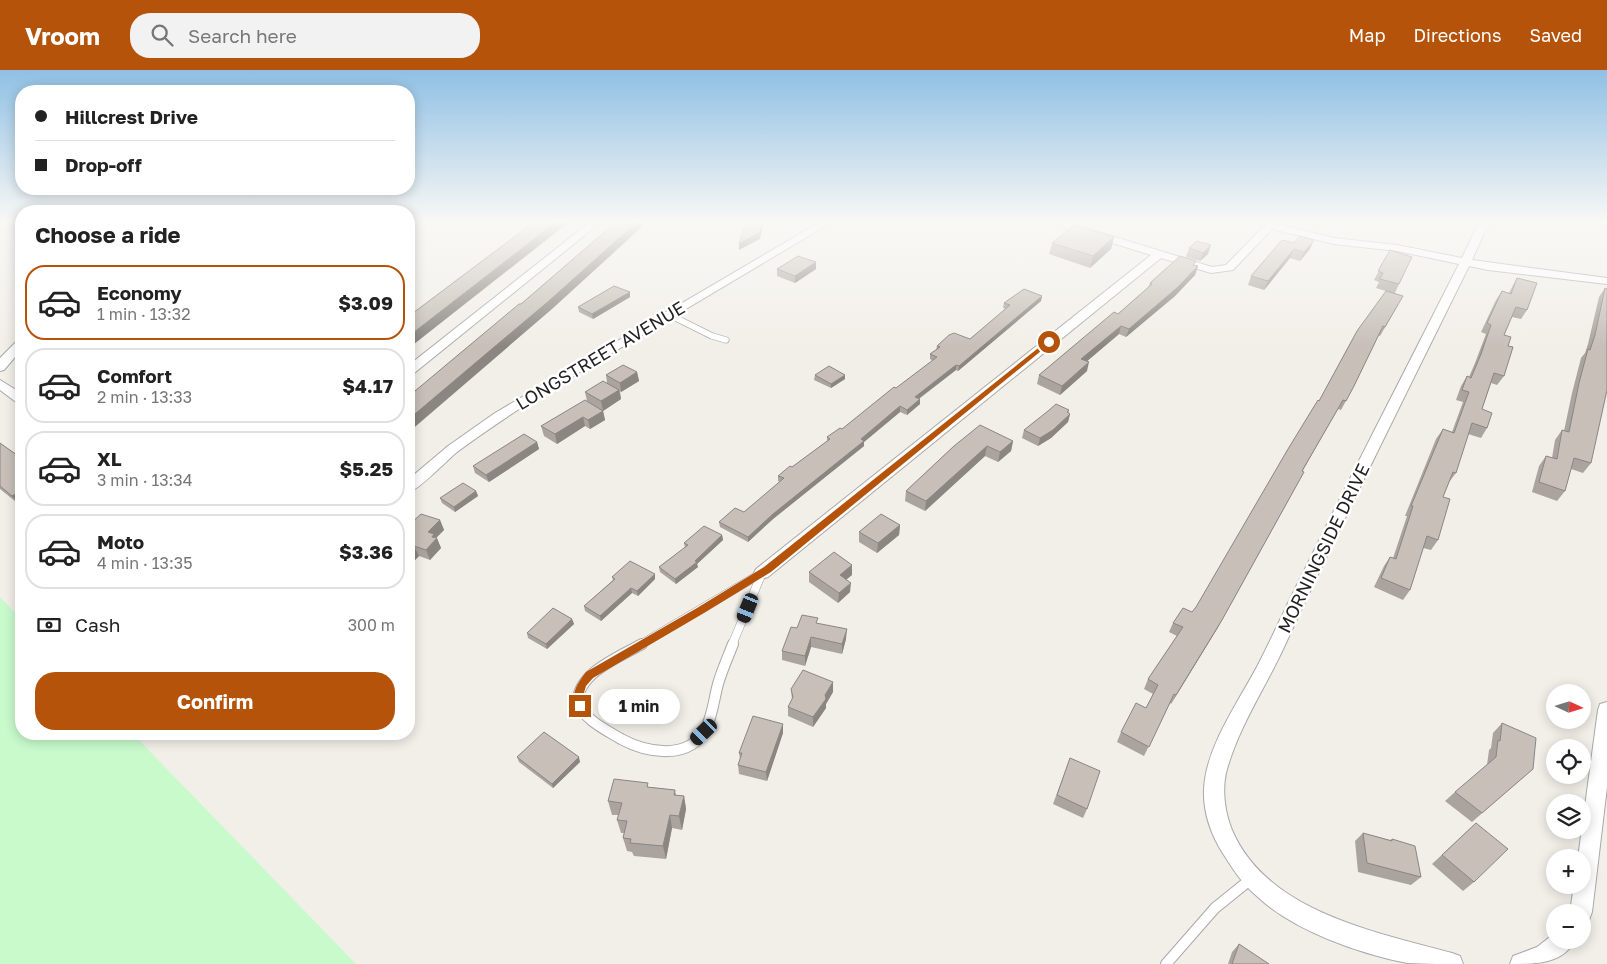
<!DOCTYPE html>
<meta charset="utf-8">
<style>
body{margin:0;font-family:"Golos Text",sans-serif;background:#f2f2f2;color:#222;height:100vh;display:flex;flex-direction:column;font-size:19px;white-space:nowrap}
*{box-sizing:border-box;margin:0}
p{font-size:16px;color:#767676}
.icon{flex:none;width:28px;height:28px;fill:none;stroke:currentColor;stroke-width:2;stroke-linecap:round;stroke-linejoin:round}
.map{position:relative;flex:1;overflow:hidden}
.sheet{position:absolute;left:15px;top:135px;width:400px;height:535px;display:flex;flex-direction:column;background:#fff;border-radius:20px;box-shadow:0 2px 12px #0003}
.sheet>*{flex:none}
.hud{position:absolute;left:15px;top:15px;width:400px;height:110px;border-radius:20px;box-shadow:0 2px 12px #0003;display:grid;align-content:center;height:110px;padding:0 20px;background:#fff}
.needle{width:32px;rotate:94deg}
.controls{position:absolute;left:1546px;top:614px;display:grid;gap:10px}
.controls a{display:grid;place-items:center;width:45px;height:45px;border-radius:50%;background:#fff;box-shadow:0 2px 12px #0003;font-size:25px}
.end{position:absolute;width:22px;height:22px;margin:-11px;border:6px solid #b45309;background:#fff;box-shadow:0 0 0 2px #fff}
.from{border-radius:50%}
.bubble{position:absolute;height:35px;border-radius:18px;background:#fff;box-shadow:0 2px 12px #0003;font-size:16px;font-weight:700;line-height:35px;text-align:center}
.car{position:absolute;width:15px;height:30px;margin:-15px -8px;border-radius:6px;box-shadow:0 0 4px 1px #0007;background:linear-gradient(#222 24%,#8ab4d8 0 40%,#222 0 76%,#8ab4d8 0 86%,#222 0)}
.hud b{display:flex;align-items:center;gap:18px;height:48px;font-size:19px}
.hud b+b{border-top:1px solid #e0e0e0}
.hud i{width:12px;height:12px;background:#222}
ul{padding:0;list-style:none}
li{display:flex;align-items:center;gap:15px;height:75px;margin:0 10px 8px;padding:0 10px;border:2px solid #e0e0e0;border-radius:20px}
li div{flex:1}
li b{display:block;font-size:19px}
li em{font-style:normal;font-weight:700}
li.selected{border-color:#b45309}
li>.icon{width:45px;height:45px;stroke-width:1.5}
h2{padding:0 20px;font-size:22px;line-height:60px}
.pay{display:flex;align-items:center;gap:12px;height:55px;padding:0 20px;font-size:19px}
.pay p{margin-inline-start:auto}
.cta{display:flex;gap:10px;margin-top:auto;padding:10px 20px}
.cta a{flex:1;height:58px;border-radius:20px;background:#b45309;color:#fff;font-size:20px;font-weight:700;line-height:58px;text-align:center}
header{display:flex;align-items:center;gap:30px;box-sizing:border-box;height:70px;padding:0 25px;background:#b45309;color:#fff}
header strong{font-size:24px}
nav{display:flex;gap:28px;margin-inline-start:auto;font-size:18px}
.search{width:350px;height:45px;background:#f2f2f2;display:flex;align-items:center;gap:12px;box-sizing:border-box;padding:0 18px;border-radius:20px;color:#767676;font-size:19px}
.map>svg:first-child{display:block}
.park{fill:#c8facc}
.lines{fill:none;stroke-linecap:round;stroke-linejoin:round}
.service-far2-casing{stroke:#a9a9a9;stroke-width:7}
.service-far1-casing{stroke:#a9a9a9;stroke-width:9}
.service-casing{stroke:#a9a9a9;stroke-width:12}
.minor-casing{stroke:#a9a9a9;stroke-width:2}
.service-far2{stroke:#fff;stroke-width:5.5}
.service-far1{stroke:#fff;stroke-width:8}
.service{stroke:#fff;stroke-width:10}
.minor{fill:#fff;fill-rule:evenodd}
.wall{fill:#aba49e}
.shaded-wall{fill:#8b8681}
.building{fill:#c7bfb8;stroke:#8b8681}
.route{fill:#b45309}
.labels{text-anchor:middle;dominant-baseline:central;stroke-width:5;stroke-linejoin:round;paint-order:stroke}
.street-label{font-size:18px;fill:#222;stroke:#fff}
</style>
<header>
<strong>Vroom</strong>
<div class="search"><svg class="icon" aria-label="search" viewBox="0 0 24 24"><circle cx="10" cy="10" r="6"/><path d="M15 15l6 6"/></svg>Search here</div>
<nav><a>Map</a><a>Directions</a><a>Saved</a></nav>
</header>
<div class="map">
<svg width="1607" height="894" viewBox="0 0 1607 894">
<rect width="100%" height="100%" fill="#f2efe9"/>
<polygon class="park" points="0,527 21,549 21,664 133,664 356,894 0,894"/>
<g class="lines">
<defs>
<polyline id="service-far2" points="668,244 712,266 726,270"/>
<polyline id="service-far1" points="640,575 762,503 732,575"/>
<g id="service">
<path d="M642,574c-21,12 -65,29 -64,58 5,17 28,28 43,37 26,14 69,22 85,-11 7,-14 8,-30 12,-44 4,-14 10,-27 15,-40"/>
<polyline points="1166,894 1215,838 1251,809"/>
</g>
<g id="minor">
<polygon points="590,152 601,152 413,304 409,305 409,295"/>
<path d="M820,152h12l-304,181c-24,16 -48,32 -71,49 -11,9 -37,37 -48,40v-13l39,-33 47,-33z"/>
<path d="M1055,152h12l145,45 14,-2 42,-43h10l-2,2 58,14 63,7 65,13 17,-36h10l-17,38 135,18v6l-119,-14 -19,-4c-62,126 -125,251 -184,379 -19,42 -47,82 -59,128 -4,18 -1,40 6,57 35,82 143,102 220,123l8,3 3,8c-17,0 -38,0 -56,-1 -46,-9 -113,-32 -148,-65 -15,-12 -25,-27 -35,-43 -13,-20 -21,-43 -20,-66 2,-45 39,-93 58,-132 14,-28 27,-57 41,-84 51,-104 104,-206 156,-309l-62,-13 -63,-7 -62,-15 -39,41 -22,3 -50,-15 -393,319 -6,2 -6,-2 -2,-4 2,-4 395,-314 -87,-27z"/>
<polygon points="21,270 21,280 4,300 0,301 0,288 17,271"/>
<polygon points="0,310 21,323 21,333 16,332 0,320"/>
<polygon points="1607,632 1607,717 1592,842 1589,850 1582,852 1582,842 1570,842 1574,815 1582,815 1582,788 1578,788 1598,640 1600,634"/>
<path d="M1555,863v7h20c-12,24 -39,24 -65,24l3,-8 24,-9z"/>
</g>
</defs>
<use href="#service-far2" class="service-far2-casing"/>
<use href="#service-far1" class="service-far1-casing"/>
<use href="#service" class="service-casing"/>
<use href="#minor" class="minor-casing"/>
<use href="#service-far2" class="service-far2"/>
<use href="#service-far1" class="service-far1"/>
<use href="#service" class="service"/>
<use href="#minor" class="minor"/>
</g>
<g class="wall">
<polygon points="1114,167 1111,179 1090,198 1049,184 1052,173"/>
<polygon points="1282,170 1310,179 1300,191 1290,188 1264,220 1248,215 1251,206"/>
<polygon points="1189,178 1208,184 1200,191 1186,187"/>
<polygon points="1390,180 1399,214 1395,223 1398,235 1380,266 1378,265 1354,316 1341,340 1338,339 1302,402 1217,559 1171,634 1170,633 1144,686 1117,672 1121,662 1146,638 1153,624 1144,619 1148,609 1177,566 1169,562 1173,553 1192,542 1196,537 1386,221 1376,218 1379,212 1374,210"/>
<polygon points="1194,195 1198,196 1195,205 1175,226 1126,267 1119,264 1087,291 1087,301 1060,325 1037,314 1039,305 1118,244 1148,218 1150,213"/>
<polygon points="777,199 816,199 795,213 777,206"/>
<polygon points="1517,208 1527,240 1521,249 1512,247 1504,265 1508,276 1504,306 1497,315 1491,313 1482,339 1487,358 1481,368 1468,364 1456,403 1449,412 1443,427 1438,470 1431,480 1423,478 1410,520 1403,530 1374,517 1384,496 1390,487 1393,488 1407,446 1405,446 1436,369 1443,359 1452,362 1463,332 1456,330 1461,316 1467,306 1469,307 1475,293 1486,264 1481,262 1496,230 1502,221 1509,223 1512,217"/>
<polygon points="1605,218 1591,393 1583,403 1571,399 1565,421 1557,431 1532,422 1539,396 1546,386 1552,388 1555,370 1562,360 1564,361 1572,323 1581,288 1585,283 1588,274 1599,227"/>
<polygon points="630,222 630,227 593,249 579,242 578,237"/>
<polygon points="1042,226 1041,231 958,301 956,300 919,329 920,329 920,334 907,345 900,342 864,372 864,376 773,449 748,472 720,457 719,452 744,442 780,412 778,411 778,406 792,397 827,371 827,367 842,359 933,291 930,289 930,284 936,280 937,276 970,269 1006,239 1003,238 1004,233"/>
<polygon points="637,302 639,311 621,322 620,321 621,329 603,341 605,350 590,359 585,356 557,374 544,366 541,356 587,331 585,322 607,313 606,305"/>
<polygon points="815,305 845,309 831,318 814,310"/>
<polygon points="1068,343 1070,344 1068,352 1051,368 1038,376 1022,368 1024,360"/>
<polygon points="1013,371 1011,381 998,392 985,386 925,441 905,431 906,421 954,376"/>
<polygon points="537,372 539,379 489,412 475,403 473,396"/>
<polygon points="0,373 21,388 21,436 0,419"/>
<polygon points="476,421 478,426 455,442 442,433 440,428"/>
<polygon points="440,450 444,460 436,468 441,478 430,490 419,486 413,492 409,491 409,455"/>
<polygon points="900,455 899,465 877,483 859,472 859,462"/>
<polygon points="722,465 723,470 697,494 698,497 676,514 660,502 659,497 685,478 684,473"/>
<polygon points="852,495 852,505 846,509 850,522 838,533 809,512 809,502"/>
<polygon points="612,507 655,509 638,526 632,523 601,551 585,541 584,536 613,510"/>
<polygon points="572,549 574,554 547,579 528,568 527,563"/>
<polygon points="818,553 846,569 842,584 811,577 805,596 782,590 782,581"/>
<polygon points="833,612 833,622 826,634 826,638 813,657 788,646 788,637 792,630 791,619"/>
<polygon points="1502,653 1533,699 1472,752 1445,731 1455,722 1487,695 1489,680 1491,678 1493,663"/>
<polygon points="783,654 783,663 767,711 739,704 738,695 740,689 739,683"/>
<polygon points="332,664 346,664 342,668"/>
<polygon points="517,687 580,692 553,718 519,692"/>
<polygon points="1070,688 1087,739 1083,748 1053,734"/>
<polygon points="649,717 675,720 676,725 684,726 686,739 682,760 672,758 666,789 634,786 632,782 627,781 623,768 624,763 621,763 617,750 619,745 612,745 608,731"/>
<polygon points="1476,753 1474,812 1463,821 1432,794"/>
<polygon points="1363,763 1390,770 1392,769 1421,807 1411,815 1358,802 1355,771"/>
<polygon points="1239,874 1269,894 1228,894 1232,882"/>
</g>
<g class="shaded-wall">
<polygon points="556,152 568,153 409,278 409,266"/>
<polygon points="637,152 642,152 643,156 552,239 409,362 409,349"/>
<polygon points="763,152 763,156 760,169 739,180 739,174"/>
<polygon points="409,163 415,192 409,201"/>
<polygon points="1114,167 1111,179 1090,198 1093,186"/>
<polygon points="1314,170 1310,179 1300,191 1304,182"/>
<polygon points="1211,175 1208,184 1200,191 1203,183"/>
<polygon points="1294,179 1290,188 1264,220 1268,211"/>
<polygon points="816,192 816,199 795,213 795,206"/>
<polygon points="1198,196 1195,205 1175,226 1126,267 1129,259"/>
<polygon points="630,222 630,227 593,249 592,244"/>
<polygon points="1042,226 1041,231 958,301 959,296"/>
<polygon points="1121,256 1119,264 1079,298 1081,289"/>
<polygon points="1089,292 1087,301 1060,325 1062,316"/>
<polygon points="956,295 956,300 914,332 915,327"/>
<polygon points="637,302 639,311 621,322 620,313"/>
<polygon points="845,305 845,309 831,318 831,314"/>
<polygon points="619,320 621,329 603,341 601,331"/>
<polygon points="920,329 920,334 907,345 907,340"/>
<polygon points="900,336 900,342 864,372 864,376 773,449 748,472 748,467 773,444"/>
<polygon points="1069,340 1067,347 1070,344 1068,352 1051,368 1038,376 1040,368"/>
<polygon points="603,341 605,350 590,359 588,350"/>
<polygon points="583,347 585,356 557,374 555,364"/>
<polygon points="1013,371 1011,381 998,392 1000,382"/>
<polygon points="537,372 539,379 489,412 486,405"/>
<polygon points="987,376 985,386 925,441 926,431"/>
<polygon points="1304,402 1217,559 1171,634 1176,625"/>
<polygon points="21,421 21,436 12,426"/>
<polygon points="476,421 478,426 455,442 454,437"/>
<polygon points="440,450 444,460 436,468 437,468 441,478 430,490 426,480 428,462"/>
<polygon points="900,455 899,465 877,483 878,473"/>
<polygon points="722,465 723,470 697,494 698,497 676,514 675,509"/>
<polygon points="414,476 419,486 413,492 409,483 409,482"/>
<polygon points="852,495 852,505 840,515 840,505"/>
<polygon points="655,504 655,509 638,526 637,521"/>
<polygon points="851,513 850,522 838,533 839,523"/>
<polygon points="631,518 632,523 601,551 600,546"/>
<polygon points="572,549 574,554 547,579 546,574"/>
<polygon points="847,559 846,569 842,584 842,574"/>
<polygon points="811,567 811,577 805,596 805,586"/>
<polygon points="410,594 415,604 409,612 409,596"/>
<polygon points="833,612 833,622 826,634 826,638 813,657 813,647"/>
<polygon points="783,654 783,663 767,711 766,702"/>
<polygon points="340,664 346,664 342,668"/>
<polygon points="579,687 580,692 553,718 552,714"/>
<polygon points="684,726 686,739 682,760 679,746"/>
<polygon points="670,745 672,758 666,789 663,776"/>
</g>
<g class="building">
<polygon points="534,152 556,152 409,266 409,246"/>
<polygon points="616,152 637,152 550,230 409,349 409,326 519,234 521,234"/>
<polygon points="746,152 763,152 760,162 739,174"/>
<polygon points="1074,155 1114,167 1093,186 1052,173"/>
<polygon points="1300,166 1314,170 1304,182 1294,179 1268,211 1251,206 1282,170 1294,173"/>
<polygon points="409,167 412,183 409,188"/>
<polygon points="1197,171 1211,175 1203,183 1189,178"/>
<polygon points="1390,180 1412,187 1399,214 1380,209 1383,203 1378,201"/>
<polygon points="798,186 816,192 795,206 777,199"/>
<polygon points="1180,186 1196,191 1193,195 1198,196 1178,217 1129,259 1121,256 1081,289 1089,292 1062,316 1039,305 1114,242 1118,244 1152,214 1150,213"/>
<polygon points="1517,208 1537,213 1527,240 1516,237 1504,265 1511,267 1508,276 1513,277 1504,306 1494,303 1482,339 1492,343 1487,358 1472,353 1456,403 1453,402 1443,427 1450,429 1438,470 1427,466 1410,520 1381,508 1390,487 1396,489 1413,436 1411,436 1443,359 1454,363 1469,322 1462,320 1467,306 1471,308 1481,284 1491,255 1487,253 1502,221 1511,224"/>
<polygon points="614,216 630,222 592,244 578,237"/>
<polygon points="1605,218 1607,219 1607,320 1591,393 1574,388 1565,421 1539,412 1546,386 1557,389 1562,360 1569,362 1579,313 1588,279 1590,280 1595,265"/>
<polygon points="1024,219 1042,226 959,296 956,295 915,327 920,329 907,340 900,336 861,369 864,371 773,444 748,467 719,452 735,438 744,442 784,408 778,406 790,396 792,397 830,369 827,367 840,358 842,359 894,317 896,318 937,287 930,284 940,277 937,276 949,265 954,263 970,269 1010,235 1004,233"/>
<polygon points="1386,221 1403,226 1385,257 1383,256 1354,316 1346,331 1343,330 1302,401 1304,402 1222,550 1176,625 1174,624 1149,677 1121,662 1136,633 1146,638 1158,615 1148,609 1183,557 1173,553 1183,538 1192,542 1196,537 1288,379 1318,330 1319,331 1357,261"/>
<polygon points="623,295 637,302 620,313 606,305"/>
<polygon points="829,296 845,305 831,314 815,305"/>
<polygon points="603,311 619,320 601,331 585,322"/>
<polygon points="585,330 603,341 588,350 583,347 555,364 541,356"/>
<polygon points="1056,334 1069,340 1067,342 1070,344 1053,360 1040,368 1024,360 1048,341"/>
<polygon points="980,355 1013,371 1000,382 987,376 926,431 906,421 954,376"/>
<polygon points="524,364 537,372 486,405 473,396"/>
<polygon points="0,373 21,388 21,421 12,426 0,416"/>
<polygon points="463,413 476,421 454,437 440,428"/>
<polygon points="421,444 440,450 428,462 434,464 432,467 437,468 426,480 414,476 409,482 409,455"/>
<polygon points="881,444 900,455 878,473 859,462"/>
<polygon points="704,456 722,465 695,491 697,492 675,509 659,497 688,475 684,473"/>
<polygon points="834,482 852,495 840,505 851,513 839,523 809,502"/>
<polygon points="630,491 655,504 637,521 631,518 600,546 584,536 615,509 612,507"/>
<polygon points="553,538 572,549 546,574 527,563"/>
<polygon points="802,545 818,548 816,553 847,559 842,574 811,567 805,586 782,581 791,557 797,558"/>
<polygon points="803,600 833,612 825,625 826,629 813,647 788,637 793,627 791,619"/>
<polygon points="753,646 783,654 766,702 738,695 742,683 739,683"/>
<polygon points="1502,653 1536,668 1533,699 1482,743 1455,722 1496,687 1498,670 1500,671"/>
<polygon points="544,662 579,687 552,714 517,687"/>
<polygon points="1070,688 1100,701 1087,739 1057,725"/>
<polygon points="614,709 648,713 647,717 675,720 674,725 684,726 679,746 670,745 663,776 630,773 631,769 623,768 627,751 617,750 622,733 608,731"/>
<polygon points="1476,753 1508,779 1474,812 1442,785"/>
<polygon points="1363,763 1392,771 1392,769 1415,776 1421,807 1367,793"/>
<polygon points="1239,874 1269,894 1232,894"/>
</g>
<linearGradient id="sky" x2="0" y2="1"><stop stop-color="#8fc0e4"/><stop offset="0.55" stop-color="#f9f8f5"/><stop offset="1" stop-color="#f9f8f5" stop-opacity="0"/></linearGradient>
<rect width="1607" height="277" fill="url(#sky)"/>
<path class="route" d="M1047,271l5,1 -281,230 -67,41 -111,65 -7,8 -3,10v13h-7c-6,-15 1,-25 10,-37l111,-64 67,-41z"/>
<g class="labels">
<g class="street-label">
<text transform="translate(600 285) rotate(-31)">LONGSTREET AVENUE</text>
<text transform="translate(1323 478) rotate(-64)">MORNINGSIDE DRIVE</text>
</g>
</g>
</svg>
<div class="controls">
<a><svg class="needle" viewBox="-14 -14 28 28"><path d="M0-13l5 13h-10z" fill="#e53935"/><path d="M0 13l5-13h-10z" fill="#767676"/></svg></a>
<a><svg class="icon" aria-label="locate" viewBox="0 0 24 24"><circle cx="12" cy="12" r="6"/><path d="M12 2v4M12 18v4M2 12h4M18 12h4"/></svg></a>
<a><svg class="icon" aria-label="layers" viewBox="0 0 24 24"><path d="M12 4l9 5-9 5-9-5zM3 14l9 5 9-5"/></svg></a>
<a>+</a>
<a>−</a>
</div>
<i class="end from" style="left:1049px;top:272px"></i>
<i class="end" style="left:580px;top:636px"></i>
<div class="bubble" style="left:598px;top:619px;width:82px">1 min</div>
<i class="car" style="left:748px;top:538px;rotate:202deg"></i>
<i class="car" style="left:704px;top:662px;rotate:226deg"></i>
<div class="hud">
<b><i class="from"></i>Hillcrest Drive</b>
<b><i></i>Drop-off</b>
</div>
<section class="sheet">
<h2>Choose a ride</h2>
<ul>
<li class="selected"><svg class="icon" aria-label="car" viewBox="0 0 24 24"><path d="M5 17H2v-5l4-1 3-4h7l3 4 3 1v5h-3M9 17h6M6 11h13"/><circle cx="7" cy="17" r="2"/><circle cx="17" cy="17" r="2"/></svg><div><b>Economy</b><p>1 min · 13:32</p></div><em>$3.09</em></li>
<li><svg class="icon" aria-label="car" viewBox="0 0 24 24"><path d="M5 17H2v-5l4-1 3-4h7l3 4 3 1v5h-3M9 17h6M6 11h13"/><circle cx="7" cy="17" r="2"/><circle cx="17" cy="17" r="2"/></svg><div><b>Comfort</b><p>2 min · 13:33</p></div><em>$4.17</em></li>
<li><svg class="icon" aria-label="car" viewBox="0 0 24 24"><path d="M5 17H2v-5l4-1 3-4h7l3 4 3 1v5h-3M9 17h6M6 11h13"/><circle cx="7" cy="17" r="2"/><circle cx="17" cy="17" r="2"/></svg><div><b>XL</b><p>3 min · 13:34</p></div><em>$5.25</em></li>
<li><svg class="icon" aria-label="car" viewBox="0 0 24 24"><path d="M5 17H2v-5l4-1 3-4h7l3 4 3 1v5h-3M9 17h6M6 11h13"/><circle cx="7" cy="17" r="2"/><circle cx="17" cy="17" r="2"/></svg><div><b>Moto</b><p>4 min · 13:35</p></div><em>$3.36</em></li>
</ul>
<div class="pay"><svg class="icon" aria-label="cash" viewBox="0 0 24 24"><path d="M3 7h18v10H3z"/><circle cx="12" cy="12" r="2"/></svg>Cash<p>300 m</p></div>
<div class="cta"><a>Confirm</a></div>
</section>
</div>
